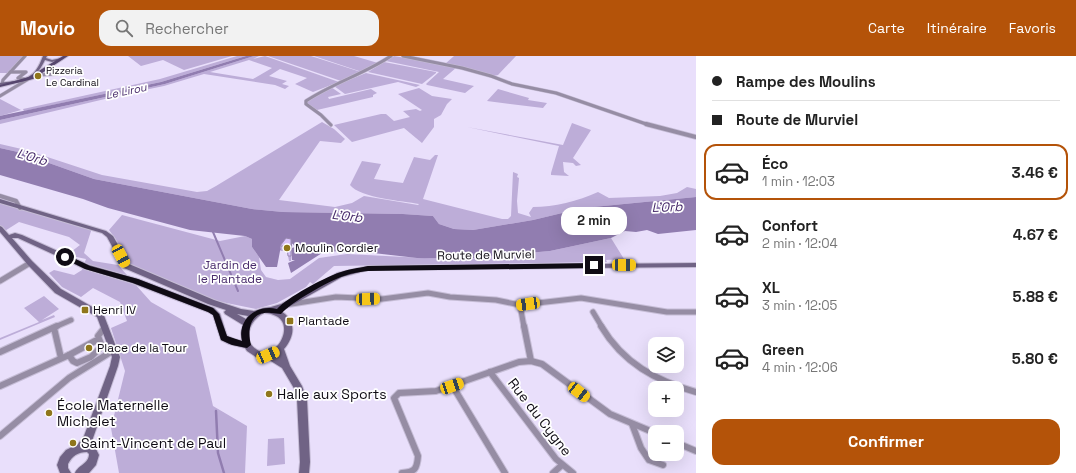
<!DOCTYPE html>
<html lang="fr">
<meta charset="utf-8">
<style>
body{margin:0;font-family:"Space Grotesk",sans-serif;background:#f2f2f2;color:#222;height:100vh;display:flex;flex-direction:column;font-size:15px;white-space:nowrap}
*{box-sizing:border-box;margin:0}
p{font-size:13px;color:#767676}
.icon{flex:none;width:22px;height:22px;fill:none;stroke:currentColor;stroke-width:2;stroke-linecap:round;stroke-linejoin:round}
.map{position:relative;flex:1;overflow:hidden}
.panel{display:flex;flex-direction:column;background:#fff;width:380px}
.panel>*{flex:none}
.banner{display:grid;align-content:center;height:88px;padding:0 16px;background:#fff}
.buttons{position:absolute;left:648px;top:281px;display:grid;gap:8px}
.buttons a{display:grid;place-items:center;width:36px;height:36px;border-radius:8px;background:#fff;box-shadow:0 4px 16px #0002;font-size:20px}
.end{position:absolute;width:18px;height:18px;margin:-9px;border:5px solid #0f0b14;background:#fff;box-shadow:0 0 0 2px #fff}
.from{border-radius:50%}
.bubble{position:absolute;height:28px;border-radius:12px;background:#fff;box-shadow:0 4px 16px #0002;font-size:13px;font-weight:700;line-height:28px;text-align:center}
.car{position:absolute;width:12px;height:24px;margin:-12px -6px;border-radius:5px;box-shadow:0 0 3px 1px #0007;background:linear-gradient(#f5c518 24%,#345 0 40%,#f5c518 0 76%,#345 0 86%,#f5c518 0)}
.banner b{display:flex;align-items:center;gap:14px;height:38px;font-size:15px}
.banner b+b{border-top:1px solid #e0e0e0}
.banner i{width:10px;height:10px;background:#222}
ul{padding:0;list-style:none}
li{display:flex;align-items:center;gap:12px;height:56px;margin:0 8px 6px;padding:0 8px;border:2px solid transparent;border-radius:12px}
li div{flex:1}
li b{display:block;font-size:15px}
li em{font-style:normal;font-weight:700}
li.selected{border-color:#b45309}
li>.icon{width:36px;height:36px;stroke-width:1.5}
.cta{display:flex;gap:8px;margin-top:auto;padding:8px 16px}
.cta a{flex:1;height:46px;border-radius:12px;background:#b45309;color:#fff;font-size:16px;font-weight:700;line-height:46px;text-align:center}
header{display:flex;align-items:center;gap:24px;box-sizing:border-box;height:56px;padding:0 20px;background:#b45309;color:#fff}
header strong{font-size:19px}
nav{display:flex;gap:22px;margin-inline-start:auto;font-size:14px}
.search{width:280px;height:36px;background:#f2f2f2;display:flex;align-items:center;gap:10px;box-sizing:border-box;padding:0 14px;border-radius:12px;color:#767676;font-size:15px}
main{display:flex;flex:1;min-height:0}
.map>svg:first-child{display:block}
.green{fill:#bdadd8;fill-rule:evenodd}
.water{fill:#917db0}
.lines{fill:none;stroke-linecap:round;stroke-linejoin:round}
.stream-far1{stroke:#917db0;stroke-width:2}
.stream{stroke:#917db0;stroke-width:2.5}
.street-far3-casing{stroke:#c6bdd6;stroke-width:4}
.street-far2-casing{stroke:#c6bdd6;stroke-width:5.5}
.street-far1-casing{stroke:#c6bdd6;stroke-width:7}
.street-casing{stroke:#c6bdd6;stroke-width:8}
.secondary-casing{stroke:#c6bdd6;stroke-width:2}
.primary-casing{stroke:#c6bdd6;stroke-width:2}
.street-far3{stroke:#968da4;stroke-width:3}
.street-far2{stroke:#968da4;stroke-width:4}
.street-far1{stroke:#968da4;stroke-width:5}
.street{stroke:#968da4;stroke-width:6}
.secondary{fill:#706385;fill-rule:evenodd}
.primary{fill:#56466e;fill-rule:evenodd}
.wall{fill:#baa8d7}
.shaded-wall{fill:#9788af}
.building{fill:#d8c3fa;stroke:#9788af}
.route{fill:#0f0b14}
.poi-dot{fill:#8f761b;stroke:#fff;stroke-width:1.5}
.labels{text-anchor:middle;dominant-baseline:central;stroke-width:3.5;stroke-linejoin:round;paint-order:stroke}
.far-poi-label{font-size:10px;fill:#0f0b14;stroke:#fff;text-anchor:start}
.far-water-label{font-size:11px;font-style:italic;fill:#462969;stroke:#fff}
.poi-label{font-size:12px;fill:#0f0b14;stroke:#fff;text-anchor:start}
.street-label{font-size:12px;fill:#0f0b14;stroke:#fff}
.park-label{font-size:12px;fill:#492c6c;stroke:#fff}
.water-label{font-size:13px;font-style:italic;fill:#462969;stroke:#fff}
.near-poi-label{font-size:14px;fill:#0f0b14;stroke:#fff;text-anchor:start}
.near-street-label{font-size:14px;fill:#0f0b14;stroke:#fff}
</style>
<header>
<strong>Movio</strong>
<div class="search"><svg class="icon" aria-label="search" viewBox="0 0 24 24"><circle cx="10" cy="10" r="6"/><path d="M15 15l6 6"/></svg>Rechercher</div>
<nav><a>Carte</a><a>Itinéraire</a><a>Favoris</a></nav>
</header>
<main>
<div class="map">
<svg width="696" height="417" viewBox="0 0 696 417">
<rect width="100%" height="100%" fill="#e9dffb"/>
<g class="green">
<polygon points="0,0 23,0 8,17 0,17"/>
<polygon points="128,0 232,0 184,14 163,4 141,10"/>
<polygon points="237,0 246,0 161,26 24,55 23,53 160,23"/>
<path d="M254,0h5l-6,3 12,-3 74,26 -26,10 -18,-8 12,-6 -27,-9 -11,7 18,5 -5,3 7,2 -4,3 -10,-4 -71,-11 -40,12 -34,7 -130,31v-4l165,-36zM249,4l23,8 -19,11 -43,-7z"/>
<polygon points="268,0 311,0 361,16 341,25"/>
<polygon points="314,0 354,0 378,7 362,16"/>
<polygon points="394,0 457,11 443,23 474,30 465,37 427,29 426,28 439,16 386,5"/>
<polygon points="454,0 516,0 498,19 494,20 445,8"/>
<polygon points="384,6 436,16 436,17 422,28 368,16"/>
<polygon points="366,17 420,29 416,31 398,26 345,38 334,30"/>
<polygon points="331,31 341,38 328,41 329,43 371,33 377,37 373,39 373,41 317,54 307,48 306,44"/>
<polygon points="419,32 432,40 452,43 447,48 441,59 434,63 434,71 422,87 404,72 352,86 334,69 381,58 386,58 394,65 410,61 403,55 416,53 420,55 422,54 398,38"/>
<polygon points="498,33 529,42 528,44 547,47 543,52 487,45"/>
<polygon points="0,43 21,54 0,60"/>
<path d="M322,66l12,7 11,10 -4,4 -21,-2 -41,59 56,7 17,-4 12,-7 54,9 1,-1c-16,-3 -59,-6 -69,-19l12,-24 19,3 -7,15 29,4 11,-26 16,3 5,-5h3l-15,44 79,20h6l3,-3 2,-44 5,2 -1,3 2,1 -2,23 1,12 13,4 -2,-4 4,-6c21,0 45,-6 65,-15l11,6 51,-2 17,-3 10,-6 9,2v8l-113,11 -50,12 -60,10 -19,-1 -15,-5 -6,-8 -30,-2 -120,-2 -31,-3 -158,-30 -76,-27 -18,-4v-4l26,6 76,25 95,17 10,-1 9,-5z"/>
<polygon points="572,67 591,74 573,102 581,109 576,110 573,107 563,106 564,116 569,120 551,119 551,117 559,90 467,71 563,89"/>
<polygon points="0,145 92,172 84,197 93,205 118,209 151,246 195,271 213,350 247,370 245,417 119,417 111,372 125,315 111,272 127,265 120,246 93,232 81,241 62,231 49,217 54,214 74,219 82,214 86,203 67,199 80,189 69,181 19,166 0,178"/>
<polygon points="122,159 220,185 245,180 252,183 252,191 259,201 261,214 266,221 278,224 290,223 319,202 347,198 444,203 463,203 550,195 611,182 624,203 606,204 607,206 334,210 313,228 310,226 306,231 277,247 256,253 212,244 130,209 115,182 109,174"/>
<polygon points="44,240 59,253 42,264 54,259 55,261 0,284 0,282 39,266 24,252"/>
<polygon points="284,382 285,408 267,410 268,383"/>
</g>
<g class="water">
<polygon points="246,0 254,0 165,28 0,64 0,60 4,59 161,26"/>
<polygon points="0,92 18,96 94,123 252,153 283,156 403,158 433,160 439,168 454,173 473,174 533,164 583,152 696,141 696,174 658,178 647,174 636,176 625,175 611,182 550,195 463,203 417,202 347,194 322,197 291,217 288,207 295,204 292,204 292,192 295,191 293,188 286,186 280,195 277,211 266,211 252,191 252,183 245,180 190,174 108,152 83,143 0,119"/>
</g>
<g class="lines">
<polyline class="stream-far1" points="213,176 238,235"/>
<polyline class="stream" points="216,355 218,397 224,417"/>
<defs>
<g id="street-far3">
<polyline points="403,0 462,12 491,20 512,28 556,37 649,69"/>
<polyline points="10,16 26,16 18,22 25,23"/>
<polyline points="37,19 57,18"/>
<polyline points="2,28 3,24 25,0"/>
<polyline points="0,40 30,22"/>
<path d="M331,69l-10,-10 -15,-11v-3c27,-18 58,-27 85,-45"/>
</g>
<g id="street-far2">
<polyline points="646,68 696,81"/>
<polyline points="0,140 16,145 20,152"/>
</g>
<g id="street-far1">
<polyline points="0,225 30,207"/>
<polyline points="285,249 336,241 382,243 428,237 450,241 496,244 520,249 581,242 667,256 696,256"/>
<polyline points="520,249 524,271"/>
<polyline points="593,256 602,271"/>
<polyline points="55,271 71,264"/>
</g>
<g id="street">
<polyline points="524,270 531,305"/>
<path d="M601,270c22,37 55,55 95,66"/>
<polyline points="54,272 61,302"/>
<polyline points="0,296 57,270"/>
<polyline points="69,299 95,285"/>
<polyline points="490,316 556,403 573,417"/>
<polyline points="452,329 505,417"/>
<polyline points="0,330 69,299 73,305 77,307 91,301 102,290 98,280 105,271"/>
<polyline points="632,368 641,392 649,404 663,409"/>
<polyline points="0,380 69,322 114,294"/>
<polyline points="677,387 696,395"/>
<path d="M402,417c13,-1 15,-4 16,-17l-24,-58 5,-5 37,-2 83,-29 12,-1 11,3 68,50 45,19"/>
<polyline points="553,417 562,409"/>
</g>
<g id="secondary">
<path d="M43,0h4l-1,2 6,2 9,-2 2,1 -11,3 -7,-2c-11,23 -22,22 -45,25v-2c11,-2 29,-2 36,-13 3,-4 5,-9 7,-14z"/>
<path d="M0,143l106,32 7,5 16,28 85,36 27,9 13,2 9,-3 8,-1 10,-3 56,-31 31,-7 328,-3v4l-328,3 -26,7 -55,31 -8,2c17,9 17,25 5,39l6,17 12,20 5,13 3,63 -1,11h-10l1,-11 -3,-63 -2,-9 -13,-22 -16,-10 -10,-1 -9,-6 -2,-3 -16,-4 -8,-4 -8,-25 -5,-3 -76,-29 -47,-14 -67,-31h-6l20,23 29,28 42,24 17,44 -2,9 -26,75 7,14 -3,10 -7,8h-14c3,-8 14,-9 14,-19l-2,-2c-9,0 -15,4 -19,12v4l3,5h-11l-3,-8 3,-8 6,-7 12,-6 6,-8 26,-70 2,-9 -15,-40 -42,-24 -27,-28 -28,-33v-6l2,1 7,8 6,-2 7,2 67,30 49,14 76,29 6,6 7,22 7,3 8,2 -1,-8 2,-8 -18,-11 -1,-2 2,-2 -18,-6 -84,-36 -17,-31 -5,-4 -102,-30zM264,257c5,0 8,1 12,3 19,9 1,43 -17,35 -18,-9 -10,-31 5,-38zM237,258l11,2 -2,3z"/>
</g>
<polygon id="primary" points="63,0 68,0 33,23 0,31 0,29 29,21"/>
</defs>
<use href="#street-far3" class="street-far3-casing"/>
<use href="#street-far2" class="street-far2-casing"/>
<use href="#street-far1" class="street-far1-casing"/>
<use href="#street" class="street-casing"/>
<use href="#secondary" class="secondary-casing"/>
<use href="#primary" class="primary-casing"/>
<use href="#street-far3" class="street-far3"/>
<use href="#street-far2" class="street-far2"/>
<use href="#street-far1" class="street-far1"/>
<use href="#street" class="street"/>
<use href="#secondary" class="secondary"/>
<use href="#primary" class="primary"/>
</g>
<polygon class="wall" points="292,188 291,205 289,205 287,194 281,195 280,190"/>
<polygon class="shaded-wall" points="291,183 292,188 291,205"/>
<polygon class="building" points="286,182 291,183 291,200 288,200 287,190 280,190"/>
<path class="route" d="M63,199h4l23,11 48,13 75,29 6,6 8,22 15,5c-5,-21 14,-37 35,-32 11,-12 45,-30 61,-36 10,-4 21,-5 30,-7l226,-3 3,2 -3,3 -226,3c-8,1 -16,2 -24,5 -15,5 -53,26 -63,38 -4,0 -6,-1 -10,-1 -21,-2 -24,16 -20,32l-4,3 -15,-3 -11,-5 -8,-25 -5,-3 -75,-29 -48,-14 -22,-11z"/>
<g class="poi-dot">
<circle cx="38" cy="20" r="4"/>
<circle cx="287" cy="192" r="4"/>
<rect x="81" y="250" width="8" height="8" rx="2"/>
<rect x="286" y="261" width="8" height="8" rx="2"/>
<circle cx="89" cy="292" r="4"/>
<circle cx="269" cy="338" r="4"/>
<circle cx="49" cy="357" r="4"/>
<circle cx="73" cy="387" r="4"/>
</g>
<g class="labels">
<g class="far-poi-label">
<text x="46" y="14">Pizzeria<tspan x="46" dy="12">Le Cardinal</tspan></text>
</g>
<g class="far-water-label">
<text transform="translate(126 35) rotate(-12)">Le Lirou</text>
</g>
<g class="poi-label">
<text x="295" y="192">Moulin Cordier</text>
<text x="93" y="254">Henri IV</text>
<text x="298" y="265">Plantade</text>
<text x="97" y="292">Place de la Tour</text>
</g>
<g class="street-label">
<text transform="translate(486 199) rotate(-1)">Route de Murviel</text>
</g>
<g class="park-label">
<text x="230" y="209">Jardin de<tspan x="230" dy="14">le Plantade</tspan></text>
</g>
<g class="water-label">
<text transform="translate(32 101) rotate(16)">L'Orb</text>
<text transform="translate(667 151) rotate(-2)">L'Orb</text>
<text transform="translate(347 160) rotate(6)">L'Orb</text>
</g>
<g class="near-poi-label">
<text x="277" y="338">Halle aux Sports</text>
<text x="57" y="349">École Maternelle<tspan x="57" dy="16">Michelet</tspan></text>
<text x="81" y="387">Saint-Vincent de Paul</text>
</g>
<g class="near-street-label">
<text transform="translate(540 361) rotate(52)">Rue du Cygne</text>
</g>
</g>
</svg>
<div class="buttons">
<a><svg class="icon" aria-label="layers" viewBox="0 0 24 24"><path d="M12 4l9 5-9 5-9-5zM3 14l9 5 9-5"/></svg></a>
<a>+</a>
<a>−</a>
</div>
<i class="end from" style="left:65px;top:201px"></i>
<i class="end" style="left:594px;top:209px"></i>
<div class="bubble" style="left:561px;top:151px;width:66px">2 min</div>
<i class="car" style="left:121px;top:200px;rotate:152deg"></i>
<i class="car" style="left:624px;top:209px;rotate:90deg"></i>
<i class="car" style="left:368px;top:243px;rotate:88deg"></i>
<i class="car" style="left:528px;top:248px;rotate:262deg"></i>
<i class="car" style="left:268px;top:299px;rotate:67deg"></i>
<i class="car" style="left:452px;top:330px;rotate:71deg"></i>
<i class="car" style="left:579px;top:336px;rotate:128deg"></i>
</div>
<section class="panel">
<div class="banner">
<b><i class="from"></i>Rampe des Moulins</b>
<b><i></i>Route de Murviel</b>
</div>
<ul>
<li class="selected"><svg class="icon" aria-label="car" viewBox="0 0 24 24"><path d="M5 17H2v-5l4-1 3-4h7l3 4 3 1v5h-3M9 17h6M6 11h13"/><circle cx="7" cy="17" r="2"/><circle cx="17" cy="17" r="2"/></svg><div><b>Éco</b><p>1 min · 12:03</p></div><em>3.46 €</em></li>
<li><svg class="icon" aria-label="car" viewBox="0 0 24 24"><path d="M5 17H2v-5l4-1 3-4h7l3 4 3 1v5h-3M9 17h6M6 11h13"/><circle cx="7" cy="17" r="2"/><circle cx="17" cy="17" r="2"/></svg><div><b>Confort</b><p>2 min · 12:04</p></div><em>4.67 €</em></li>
<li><svg class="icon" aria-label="car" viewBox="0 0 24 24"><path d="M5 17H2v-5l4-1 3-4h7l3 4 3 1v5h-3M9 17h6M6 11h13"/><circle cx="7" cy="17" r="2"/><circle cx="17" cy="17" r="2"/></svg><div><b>XL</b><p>3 min · 12:05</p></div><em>5.88 €</em></li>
<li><svg class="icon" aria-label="car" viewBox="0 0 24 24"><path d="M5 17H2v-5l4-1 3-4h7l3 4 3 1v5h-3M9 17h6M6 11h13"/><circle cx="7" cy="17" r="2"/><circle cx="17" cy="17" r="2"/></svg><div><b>Green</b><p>4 min · 12:06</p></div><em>5.80 €</em></li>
</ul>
<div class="cta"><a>Confirmer</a></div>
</section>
</main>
